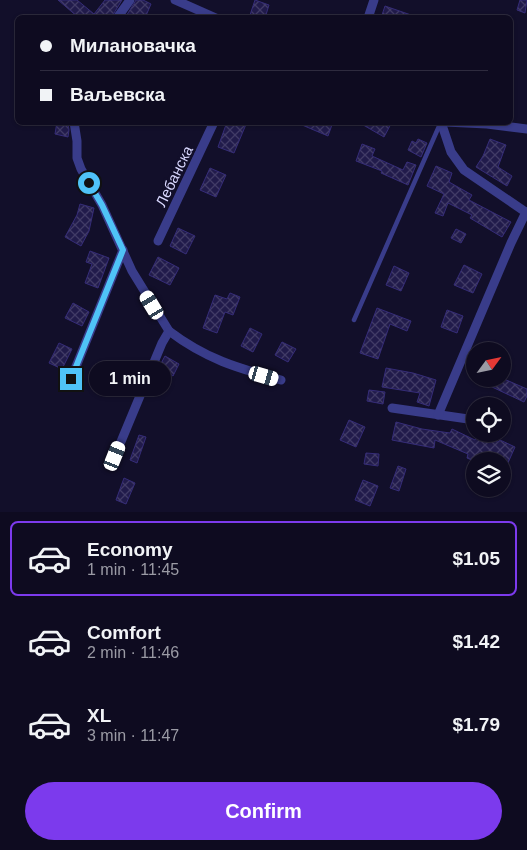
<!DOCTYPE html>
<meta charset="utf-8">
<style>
body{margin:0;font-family:Helvetica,sans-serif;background:#171429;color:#f1f3f6;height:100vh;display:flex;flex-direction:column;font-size:19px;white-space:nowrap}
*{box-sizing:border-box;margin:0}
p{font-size:16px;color:#9b9ba5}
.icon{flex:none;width:28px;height:28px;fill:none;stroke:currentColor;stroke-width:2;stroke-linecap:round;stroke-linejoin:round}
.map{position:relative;height:512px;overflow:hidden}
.details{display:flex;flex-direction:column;background:#0e0b20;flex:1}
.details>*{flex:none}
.guide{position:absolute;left:15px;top:15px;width:498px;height:110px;border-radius:8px;box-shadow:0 1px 4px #0004,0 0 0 1px #2e2b3e;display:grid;align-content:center;height:110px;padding:0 25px;background:#0e0b20}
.needle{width:32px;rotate:57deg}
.fabs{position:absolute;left:466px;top:342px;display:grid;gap:10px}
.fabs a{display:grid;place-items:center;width:45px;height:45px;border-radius:50%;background:#0e0b20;box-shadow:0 1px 4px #0004,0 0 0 1px #2e2b3e;font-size:25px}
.end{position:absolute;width:22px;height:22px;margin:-11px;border:6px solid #4fc3f7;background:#111;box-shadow:0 0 0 2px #111}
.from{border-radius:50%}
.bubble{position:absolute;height:35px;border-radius:18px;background:#0e0b20;box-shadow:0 1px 4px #0004,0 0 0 1px #2e2b3e;font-size:16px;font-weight:800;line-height:35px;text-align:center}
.car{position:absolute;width:15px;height:30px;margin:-15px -8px;border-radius:6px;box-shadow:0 0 4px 1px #0007;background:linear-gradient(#fff 24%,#345 0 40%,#fff 0 76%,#345 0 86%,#fff 0)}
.guide b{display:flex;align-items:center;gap:18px;height:48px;font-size:19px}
.guide b+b{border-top:1px solid #2e2b3e}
.guide i{width:12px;height:12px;background:#f1f3f6}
ul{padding:9px 0 0;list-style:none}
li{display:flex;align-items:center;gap:15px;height:75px;margin:0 10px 8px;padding:0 15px;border:2px solid transparent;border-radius:8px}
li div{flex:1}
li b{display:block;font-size:19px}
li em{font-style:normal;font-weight:800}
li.on{border-color:#7c3aed}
li>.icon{width:45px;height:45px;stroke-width:1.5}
.cta{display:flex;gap:10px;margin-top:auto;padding:10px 25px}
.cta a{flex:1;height:58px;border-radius:30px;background:#7c3aed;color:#fff;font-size:20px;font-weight:800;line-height:58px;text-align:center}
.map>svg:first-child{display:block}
.building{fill:url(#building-cross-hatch);stroke:#352c78}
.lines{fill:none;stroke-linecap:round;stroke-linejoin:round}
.service{stroke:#393c8a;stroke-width:4.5}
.minor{stroke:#393c8a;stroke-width:9}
.route{stroke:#4fc3f7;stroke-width:6}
.labels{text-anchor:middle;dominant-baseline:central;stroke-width:5;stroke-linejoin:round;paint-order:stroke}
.street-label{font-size:15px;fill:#d9d8ff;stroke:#120f2a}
</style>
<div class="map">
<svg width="527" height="513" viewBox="0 0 527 513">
<defs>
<pattern id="building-cross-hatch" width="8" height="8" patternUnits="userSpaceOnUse" patternTransform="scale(1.25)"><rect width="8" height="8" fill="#211b4b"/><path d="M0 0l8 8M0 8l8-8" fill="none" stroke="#413b66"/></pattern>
</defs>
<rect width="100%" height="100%" fill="#120f2a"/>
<g class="building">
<polygon points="58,0 77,0 94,14 105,0 122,0 111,18 79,18"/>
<polygon points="136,0 143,0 151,4 145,18 125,18"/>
<polygon points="255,0 269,5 265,18 249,18"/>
<polygon points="520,0 527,0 525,13 517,10"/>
<polygon points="385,6 414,16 413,18 381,18"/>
<polygon points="57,122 68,124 69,130 68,137 55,134"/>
<polygon points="227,122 247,122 234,153 218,147"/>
<polygon points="295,122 333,122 328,136"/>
<polygon points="358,122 392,122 384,137"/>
<polygon points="418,139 427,143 421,157 408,150 412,141 416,143"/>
<polygon points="490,139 506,145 498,167 512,176 507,186 476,167 483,156"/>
<polygon points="362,144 375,149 372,156 403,170 407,162 416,165 408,185 381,173 382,171 356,161"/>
<polygon points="436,166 452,173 449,182 472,195 469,200 511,222 502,237 470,218 472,215 448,203 443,216 435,213 444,194 427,186"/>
<polygon points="210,168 226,175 216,197 200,190"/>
<polygon points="80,204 94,208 89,231 81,246 65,237 77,215"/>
<polygon points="178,228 195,236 186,254 170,246"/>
<polygon points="456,229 466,234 461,243 451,238"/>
<polygon points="90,251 109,258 98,288 85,283 92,264 86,262"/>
<polygon points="158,257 179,268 170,285 149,275"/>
<polygon points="464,265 482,274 473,293 454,285"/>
<polygon points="394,266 409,273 401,291 386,285"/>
<polygon points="230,293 240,297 233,315 225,312 217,333 203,328 215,295 227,299"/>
<polygon points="73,303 89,312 82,326 65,318"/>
<polygon points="377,308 411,321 407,331 390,324 378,359 360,353"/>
<polygon points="447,310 463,316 457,333 441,327"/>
<polygon points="250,328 262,334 253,352 241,346"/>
<polygon points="282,342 296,349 288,362 275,355"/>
<polygon points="59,343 72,349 62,369 49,363"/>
<polygon points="165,356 179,364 173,376 159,367"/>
<polygon points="386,368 413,373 436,380 429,406 417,402 420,393 382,387"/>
<polygon points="475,379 504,379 527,389 527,396 524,402"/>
<polygon points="369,390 385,392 383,404 367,401"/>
<polygon points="349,420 365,427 356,447 340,440"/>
<polygon points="396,422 422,429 450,433 452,429 475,440 478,434 480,434 498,442 500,440 515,447 507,465 502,463 502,461 499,461 487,456 485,461 474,461 467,458 468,454 435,440 434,448 392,440"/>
<polygon points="139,435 146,437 137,463 130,460"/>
<polygon points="366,453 379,454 378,466 364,464"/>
<polygon points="398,466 406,469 399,491 390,488"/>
<polygon points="124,478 135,483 126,504 116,500"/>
<polygon points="363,480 378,486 370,506 355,500"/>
</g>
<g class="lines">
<polyline class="service" points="354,320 440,124"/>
<g class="minor">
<polyline points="175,0 216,18"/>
<polyline points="117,18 130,0"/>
<polyline points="368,18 374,0"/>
<polyline points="74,122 77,141 77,158 81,169 102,205 132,271 169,331 162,343 115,456"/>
<polyline points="441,122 451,152 464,170 527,213"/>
<polyline points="445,122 487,124 527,129"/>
<polyline points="158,241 214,122"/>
<path d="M169,331c37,28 68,37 112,49"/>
<polyline points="71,379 123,250"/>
<polyline points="392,408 475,420"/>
<polyline points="438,415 511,243 526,212"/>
<polyline points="502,424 504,424"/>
</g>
</g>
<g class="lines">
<polyline class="route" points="71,379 123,250 102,205 89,183"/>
</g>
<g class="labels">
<g class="street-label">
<text transform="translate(174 176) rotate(-64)">Лебанска</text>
</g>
</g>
</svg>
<div class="fabs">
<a><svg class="needle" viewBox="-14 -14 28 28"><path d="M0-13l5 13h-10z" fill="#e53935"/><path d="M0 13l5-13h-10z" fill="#9b9ba5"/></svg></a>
<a><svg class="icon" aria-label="locate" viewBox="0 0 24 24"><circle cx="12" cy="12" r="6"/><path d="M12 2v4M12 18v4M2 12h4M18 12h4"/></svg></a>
<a><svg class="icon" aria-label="layers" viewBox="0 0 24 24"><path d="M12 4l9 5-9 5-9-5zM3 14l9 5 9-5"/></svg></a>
</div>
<i class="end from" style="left:89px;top:183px"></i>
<i class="end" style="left:71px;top:379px"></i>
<div class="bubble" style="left:89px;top:361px;width:82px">1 min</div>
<i class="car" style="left:152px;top:305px;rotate:329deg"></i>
<i class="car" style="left:264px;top:376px;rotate:106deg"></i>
<i class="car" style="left:115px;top:456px;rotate:22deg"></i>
<div class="guide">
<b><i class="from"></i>Милановачка</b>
<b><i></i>Ваљевска</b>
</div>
</div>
<section class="details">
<ul>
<li class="on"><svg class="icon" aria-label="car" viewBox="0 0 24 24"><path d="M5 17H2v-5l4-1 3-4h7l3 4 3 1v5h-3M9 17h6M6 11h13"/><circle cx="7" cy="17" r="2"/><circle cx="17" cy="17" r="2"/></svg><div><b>Economy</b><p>1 min · 11:45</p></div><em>$1.05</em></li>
<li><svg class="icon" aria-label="car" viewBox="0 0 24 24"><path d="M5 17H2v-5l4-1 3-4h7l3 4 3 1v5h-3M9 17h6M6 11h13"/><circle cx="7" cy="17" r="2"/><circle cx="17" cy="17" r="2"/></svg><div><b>Comfort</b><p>2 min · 11:46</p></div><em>$1.42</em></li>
<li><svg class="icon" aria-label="car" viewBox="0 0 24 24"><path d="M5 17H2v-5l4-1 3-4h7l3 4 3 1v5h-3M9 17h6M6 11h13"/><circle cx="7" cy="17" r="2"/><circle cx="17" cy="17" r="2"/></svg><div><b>XL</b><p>3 min · 11:47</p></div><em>$1.79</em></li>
</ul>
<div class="cta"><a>Confirm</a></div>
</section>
